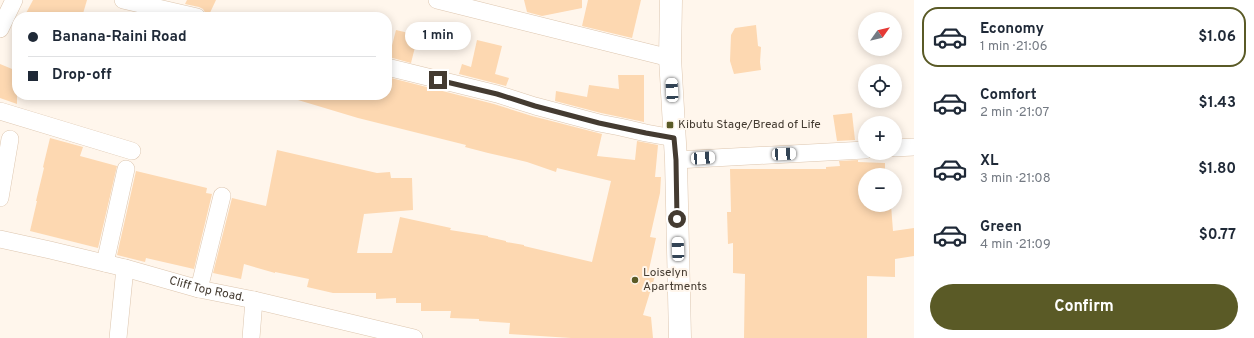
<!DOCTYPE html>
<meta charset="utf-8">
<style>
body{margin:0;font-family:Overpass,sans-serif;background:#f6f6f7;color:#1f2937;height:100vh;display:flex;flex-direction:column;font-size:15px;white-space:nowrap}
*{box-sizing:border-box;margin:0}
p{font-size:13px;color:#747a83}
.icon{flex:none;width:22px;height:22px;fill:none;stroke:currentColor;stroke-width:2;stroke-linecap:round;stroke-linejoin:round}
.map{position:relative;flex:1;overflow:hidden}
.drawer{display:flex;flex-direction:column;background:#fff;width:340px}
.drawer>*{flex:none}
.banner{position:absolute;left:12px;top:12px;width:380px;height:88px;border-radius:16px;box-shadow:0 2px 10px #0003;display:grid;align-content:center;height:88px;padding:0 16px;background:#fff}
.needle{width:26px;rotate:56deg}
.buttons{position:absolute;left:858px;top:12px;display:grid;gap:8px}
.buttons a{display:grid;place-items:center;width:44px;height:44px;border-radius:50%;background:#fff;box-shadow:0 2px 10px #0003;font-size:20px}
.end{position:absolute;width:18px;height:18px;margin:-9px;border:5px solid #443b31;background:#fff;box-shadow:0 0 0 2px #fff}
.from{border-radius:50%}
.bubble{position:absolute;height:28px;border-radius:14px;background:#fff;box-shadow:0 2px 10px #0003;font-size:13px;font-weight:700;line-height:28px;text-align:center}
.car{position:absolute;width:12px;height:24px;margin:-12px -6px;border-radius:5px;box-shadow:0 0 3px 1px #0007;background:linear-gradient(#fff 24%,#345 0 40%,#fff 0 76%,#345 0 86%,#fff 0)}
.banner b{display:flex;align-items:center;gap:14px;height:38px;font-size:15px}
.banner b+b{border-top:1px solid #e0e1e3}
.banner i{width:10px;height:10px;background:#1f2937}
ul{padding:7px 0 0;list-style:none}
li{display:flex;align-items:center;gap:12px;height:60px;margin:0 8px 6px;padding:0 8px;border:2px solid transparent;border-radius:16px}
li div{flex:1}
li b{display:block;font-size:15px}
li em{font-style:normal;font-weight:700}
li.current{border-color:#5a5a26}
li>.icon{width:36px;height:36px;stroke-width:1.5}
.cta{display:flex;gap:8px;margin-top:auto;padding:8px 16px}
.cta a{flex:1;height:46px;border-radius:24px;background:#5a5a26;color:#fff;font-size:16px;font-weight:700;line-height:46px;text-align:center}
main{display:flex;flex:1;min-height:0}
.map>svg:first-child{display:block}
.building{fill:#fdd8b1}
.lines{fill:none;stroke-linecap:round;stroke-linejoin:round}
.minor-casing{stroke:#ddc6af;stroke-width:18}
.secondary-casing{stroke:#ddc6af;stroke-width:23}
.minor{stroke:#fff;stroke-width:17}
.secondary{stroke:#fff;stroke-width:22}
.route{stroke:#443b31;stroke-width:5}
.poi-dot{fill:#5a5a26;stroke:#fff6ec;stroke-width:1.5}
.labels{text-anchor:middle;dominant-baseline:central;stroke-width:4;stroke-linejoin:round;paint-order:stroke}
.poi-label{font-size:12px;fill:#443b31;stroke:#fff6ec;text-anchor:start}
.street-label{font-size:12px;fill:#443b31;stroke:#fff6ec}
</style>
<main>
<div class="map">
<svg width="914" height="338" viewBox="0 0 914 338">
<rect width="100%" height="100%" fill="#fff6ec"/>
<g class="building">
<polygon points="33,0 87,0 82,17 24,17"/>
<polygon points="187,0 216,0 208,17 207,17 206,14 203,9 199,7 185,4"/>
<polygon points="524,0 582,0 582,8 542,16 527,12"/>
<polygon points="588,0 641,0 632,38 582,26"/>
<polygon points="756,25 758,46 761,47 760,62 761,70 734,74 730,61 731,35 735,28"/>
<polygon points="396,30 413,34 410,46 415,47 411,63 389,57"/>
<polygon points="477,40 502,46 495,74 509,78 506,86 459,74 462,64 471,67"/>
<polygon points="0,64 17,71 17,104 0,98"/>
<polygon points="618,75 644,75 644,122 601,113 555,101 556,91 587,97 589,85 619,89"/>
<polygon points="387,77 494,104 532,116 602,134 597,156 635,160 637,141 658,145 655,177 661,177 660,193 650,237 656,238 648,274 655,276 643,315 651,317 653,338 571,338 509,334 510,323 479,321 479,319 450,318 451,311 421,311 421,303 396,303 396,298 376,299 376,293 333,293 307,287 309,279 275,272 275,273 244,264 241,279 213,273 232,198 266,206 277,150 377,173 390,172 391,178 412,178 413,210 364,214 357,253 392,253 400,217 451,228 450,230 488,236 488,237 506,241 506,242 524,245 524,246 592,262 611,181 557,168 556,172 527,162 488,153 465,147 466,145 358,118 298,100 299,95 387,95"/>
<polygon points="852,113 855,140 837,141 833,115"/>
<polygon points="50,138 83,147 80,156 117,166 98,248 30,231 37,201 36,201 44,168 43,167"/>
<polygon points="858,160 858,162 885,163 885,175 865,175 865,205 891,205 893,231 914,228 914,256 895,259 895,277 867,276 867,338 744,338 745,274 733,273 733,243 728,244 727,212 731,212 730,169 826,169 826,167 840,166 839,161"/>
<polygon points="136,171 207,188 206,193 212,194 194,269 146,258 145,262 117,255"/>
</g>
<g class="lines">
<defs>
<g id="minor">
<polyline points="123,0 197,17"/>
<polyline points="437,0 670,58"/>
<polyline points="0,29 14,0"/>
<polyline points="387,67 497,94 535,106 599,123 620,127 646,133 674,138"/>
<polyline points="0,111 132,151"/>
<polyline points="895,148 914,147"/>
<polyline points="676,160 865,150"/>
<polyline points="0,198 10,139"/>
<path id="s1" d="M0,239l50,11 75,18 74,21 55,11 160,38"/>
<polyline points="105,263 126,169"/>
<polyline points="199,289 222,196"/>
<polyline points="118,338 125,268"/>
<polyline points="251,338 254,300"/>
</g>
<polyline id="secondary" points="671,0 670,58 676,160 680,338"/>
</defs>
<use href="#minor" class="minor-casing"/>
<use href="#secondary" class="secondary-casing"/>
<use href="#minor" class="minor"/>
<use href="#secondary" class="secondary"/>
</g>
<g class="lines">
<polyline class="route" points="438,80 497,94 535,106 599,123 646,133 674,138 676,160 677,219"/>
</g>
<g class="poi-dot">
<rect x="666" y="121" width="8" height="8" rx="2"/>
<circle cx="635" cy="280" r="4"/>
</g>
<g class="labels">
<g class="poi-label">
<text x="678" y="125">Kibutu Stage/Bread of Life</text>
<text x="643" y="273">Loiselyn<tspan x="643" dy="14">Apartments</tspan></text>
</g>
<g class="street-label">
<text stroke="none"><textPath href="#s1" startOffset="213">Cliff Top Road.</textPath></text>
</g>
</g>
</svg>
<div class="buttons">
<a><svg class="needle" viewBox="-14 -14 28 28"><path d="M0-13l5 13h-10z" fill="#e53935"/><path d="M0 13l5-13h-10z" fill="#747a83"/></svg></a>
<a><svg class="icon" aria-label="locate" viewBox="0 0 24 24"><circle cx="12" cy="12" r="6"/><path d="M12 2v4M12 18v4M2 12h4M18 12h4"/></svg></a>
<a>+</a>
<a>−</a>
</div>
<i class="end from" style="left:677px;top:219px"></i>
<i class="end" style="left:438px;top:80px"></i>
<div class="bubble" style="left:405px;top:22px;width:66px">1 min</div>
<i class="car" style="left:672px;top:90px;rotate:357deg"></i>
<i class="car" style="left:784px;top:154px;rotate:87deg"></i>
<i class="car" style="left:703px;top:158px;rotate:86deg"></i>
<i class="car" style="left:678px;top:249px;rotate:358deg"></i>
<div class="banner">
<b><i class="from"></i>Banana-Raini Road</b>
<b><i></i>Drop-off</b>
</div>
</div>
<section class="drawer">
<ul>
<li class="current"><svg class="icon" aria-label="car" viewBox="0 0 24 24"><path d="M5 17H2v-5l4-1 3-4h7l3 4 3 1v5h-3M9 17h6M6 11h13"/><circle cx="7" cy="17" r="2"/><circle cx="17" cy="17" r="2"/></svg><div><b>Economy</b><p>1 min · 21:06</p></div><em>$1.06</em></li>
<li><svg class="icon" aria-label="car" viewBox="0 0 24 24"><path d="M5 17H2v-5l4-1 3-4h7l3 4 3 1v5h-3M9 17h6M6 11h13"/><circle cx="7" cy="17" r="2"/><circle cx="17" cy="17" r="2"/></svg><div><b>Comfort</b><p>2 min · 21:07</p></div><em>$1.43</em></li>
<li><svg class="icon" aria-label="car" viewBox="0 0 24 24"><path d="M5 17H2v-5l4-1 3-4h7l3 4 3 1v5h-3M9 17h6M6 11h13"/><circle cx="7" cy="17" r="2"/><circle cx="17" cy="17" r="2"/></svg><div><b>XL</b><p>3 min · 21:08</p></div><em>$1.80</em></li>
<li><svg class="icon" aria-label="car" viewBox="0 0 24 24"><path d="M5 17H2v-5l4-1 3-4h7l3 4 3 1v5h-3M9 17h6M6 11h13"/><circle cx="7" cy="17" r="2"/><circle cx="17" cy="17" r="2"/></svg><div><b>Green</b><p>4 min · 21:09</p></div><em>$0.77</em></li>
</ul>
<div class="cta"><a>Confirm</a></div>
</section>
</main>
